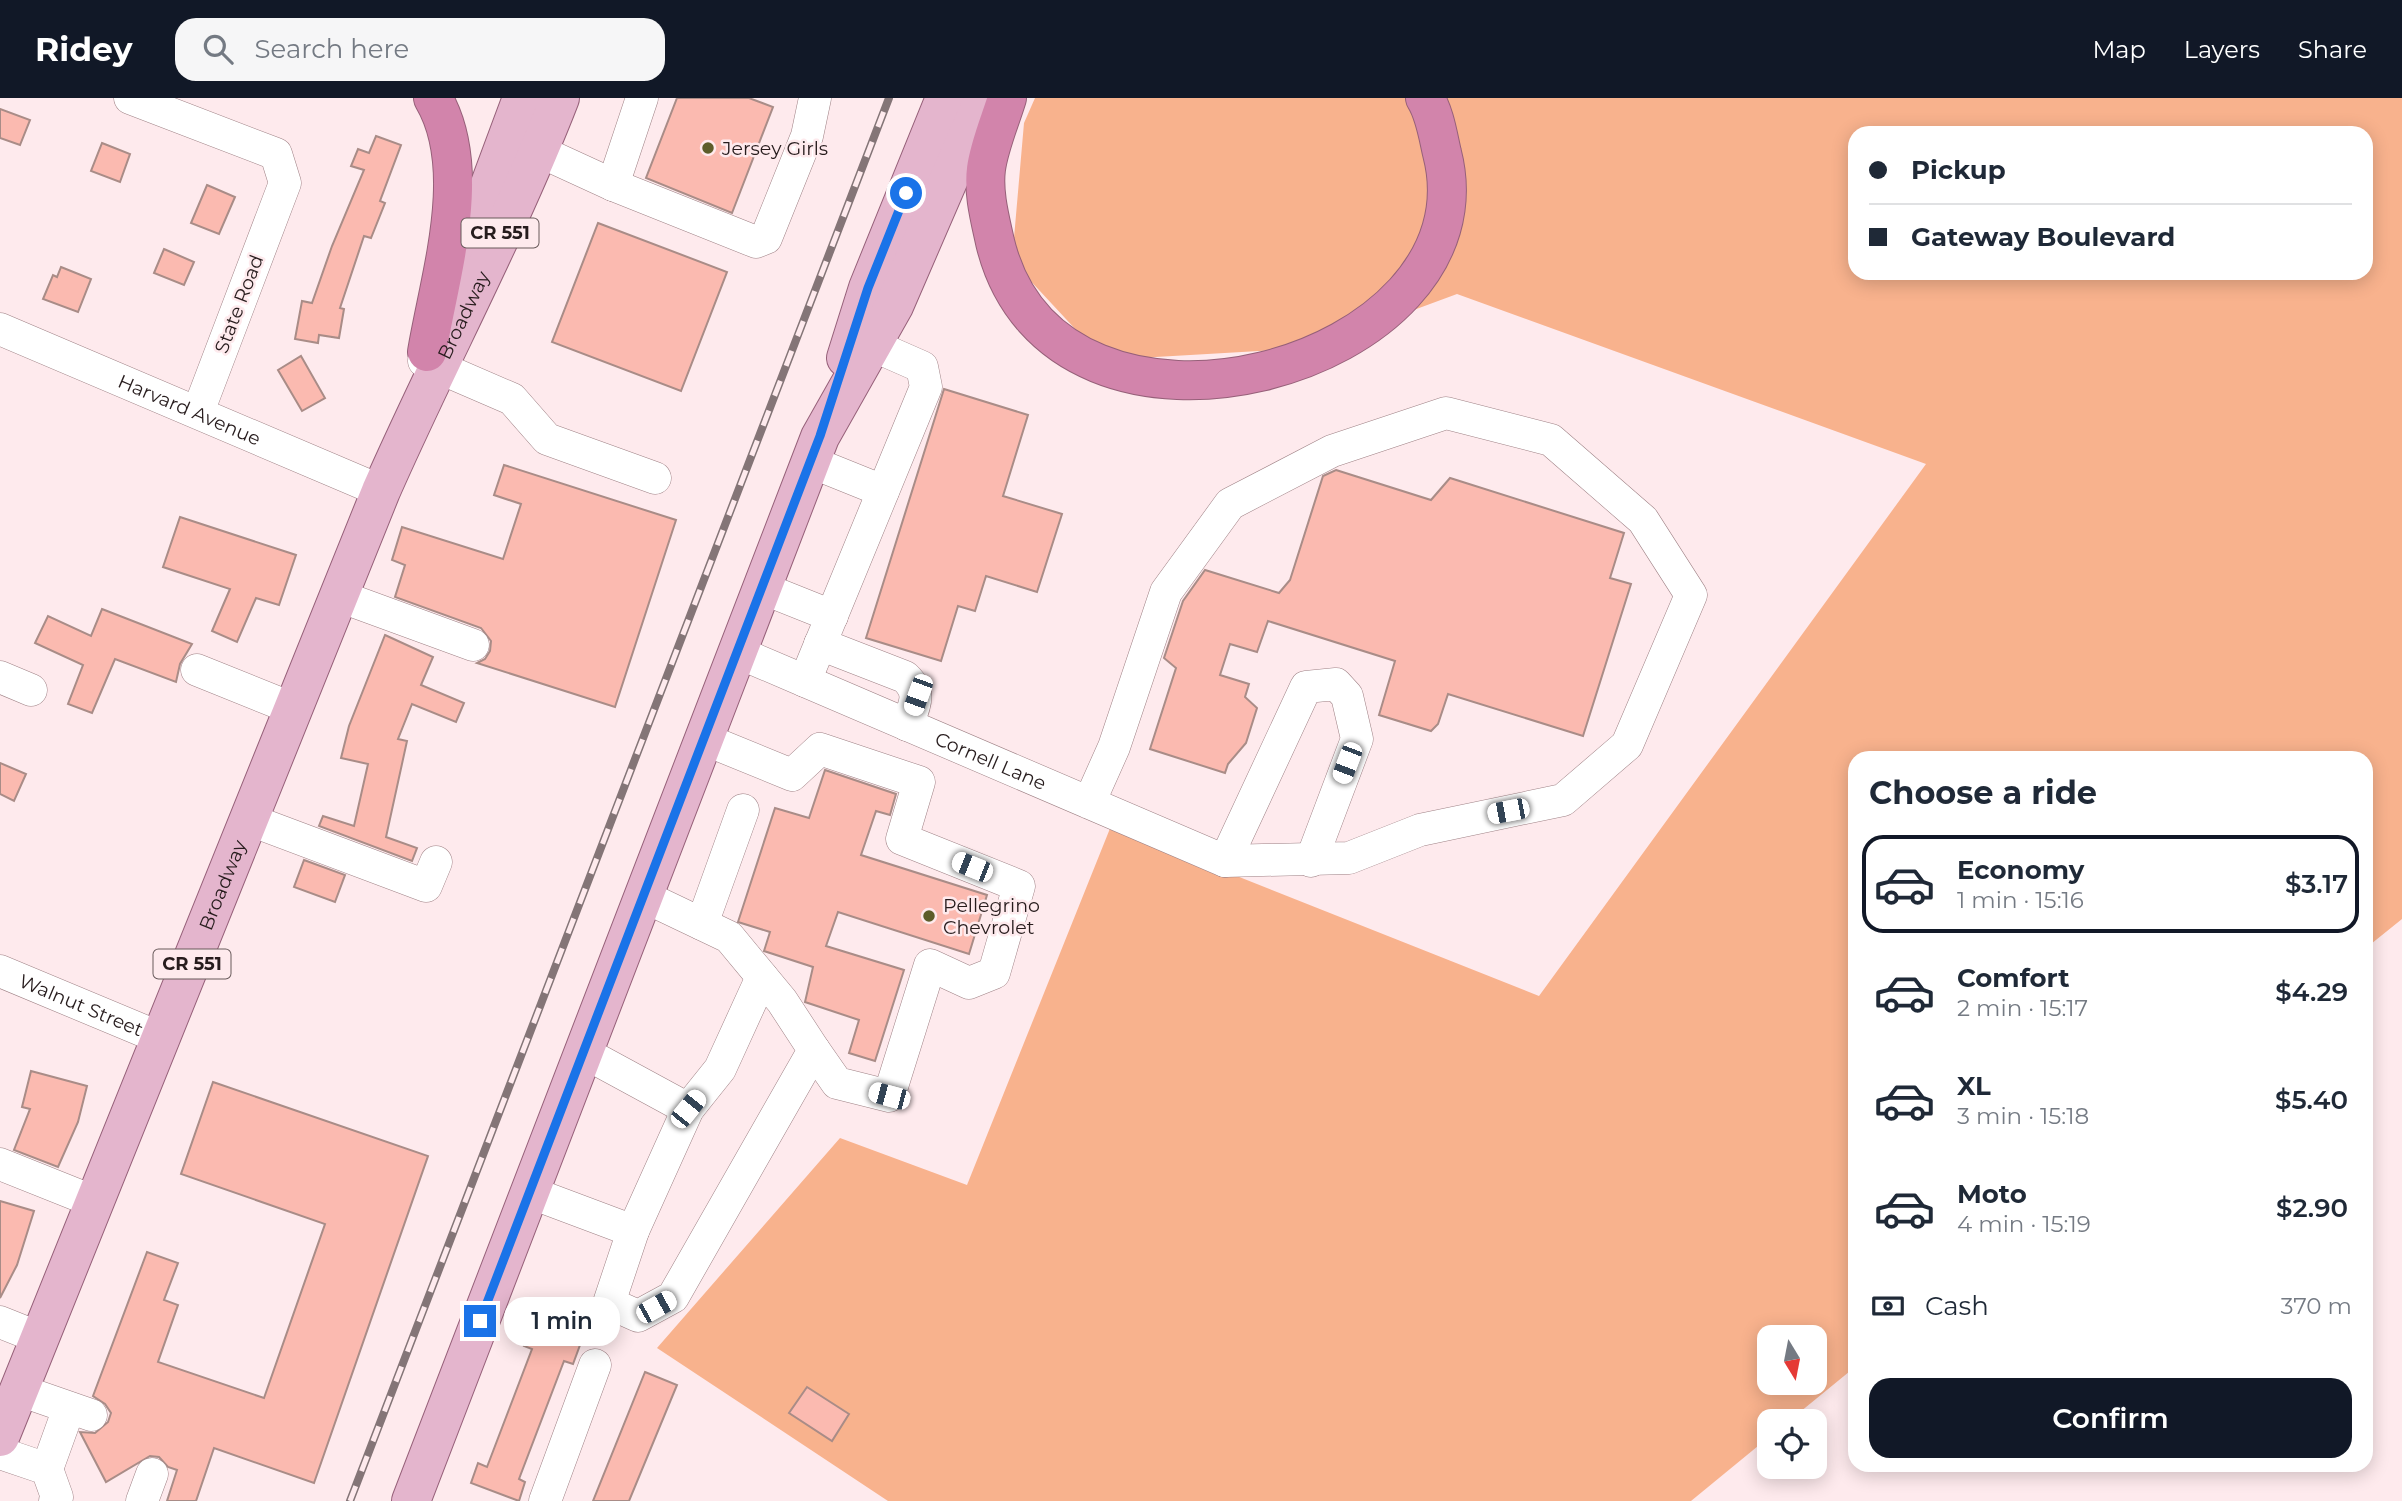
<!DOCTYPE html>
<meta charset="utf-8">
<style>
body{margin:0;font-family:Montserrat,sans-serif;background:#f6f6f7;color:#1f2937;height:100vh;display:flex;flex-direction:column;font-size:26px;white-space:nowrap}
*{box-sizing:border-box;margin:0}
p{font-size:23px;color:#747a83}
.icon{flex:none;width:38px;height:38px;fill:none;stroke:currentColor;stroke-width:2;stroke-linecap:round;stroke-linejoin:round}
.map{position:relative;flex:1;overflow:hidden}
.side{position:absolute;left:1848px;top:653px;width:525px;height:721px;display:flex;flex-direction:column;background:#fff;border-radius:21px;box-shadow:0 4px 18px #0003}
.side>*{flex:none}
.banner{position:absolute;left:1848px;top:28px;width:525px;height:154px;border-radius:21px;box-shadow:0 4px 18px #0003;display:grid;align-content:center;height:154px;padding:0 21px;background:#fff}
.needle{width:46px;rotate:170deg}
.controls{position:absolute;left:1757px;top:1227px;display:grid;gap:14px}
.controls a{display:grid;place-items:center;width:70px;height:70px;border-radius:14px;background:#fff;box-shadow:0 4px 18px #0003;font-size:35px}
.end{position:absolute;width:32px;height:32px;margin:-16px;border:9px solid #1a73e8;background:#fff;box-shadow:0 0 0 4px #fff}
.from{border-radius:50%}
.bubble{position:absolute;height:49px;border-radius:21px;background:#fff;box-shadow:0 4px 18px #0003;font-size:23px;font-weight:600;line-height:49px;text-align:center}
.car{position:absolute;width:21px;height:42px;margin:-21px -10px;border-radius:9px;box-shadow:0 0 5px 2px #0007;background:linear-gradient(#fff 24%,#345 0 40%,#fff 0 76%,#345 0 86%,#fff 0)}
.banner b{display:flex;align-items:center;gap:24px;height:66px;font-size:26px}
.banner b+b{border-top:2px solid #e0e1e3}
.banner i{width:18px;height:18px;background:#1f2937}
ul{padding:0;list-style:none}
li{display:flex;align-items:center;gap:21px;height:98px;margin:0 14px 10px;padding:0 7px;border:4px solid transparent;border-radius:21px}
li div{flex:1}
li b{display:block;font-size:26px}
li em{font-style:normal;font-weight:600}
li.active{border-color:#111827}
li>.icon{width:63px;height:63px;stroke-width:1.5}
h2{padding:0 21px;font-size:32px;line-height:84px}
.pay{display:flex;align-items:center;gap:18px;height:77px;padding:0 21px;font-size:26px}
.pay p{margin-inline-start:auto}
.button{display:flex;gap:14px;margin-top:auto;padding:14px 21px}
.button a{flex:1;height:80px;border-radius:21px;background:#111827;color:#fff;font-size:28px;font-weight:600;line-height:80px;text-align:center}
header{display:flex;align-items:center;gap:42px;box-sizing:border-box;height:98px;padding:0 35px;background:#111827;color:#fff}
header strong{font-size:33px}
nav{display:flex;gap:38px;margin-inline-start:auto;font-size:24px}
.search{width:490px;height:63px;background:#f6f6f7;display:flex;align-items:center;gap:18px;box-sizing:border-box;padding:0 24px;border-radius:21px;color:#747a83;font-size:26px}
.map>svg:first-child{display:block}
.green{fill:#f8b28d;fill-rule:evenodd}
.building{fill:#fbbab0;stroke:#a98c87;stroke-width:2}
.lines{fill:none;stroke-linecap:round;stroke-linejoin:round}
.minor-casing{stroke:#9f8286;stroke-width:33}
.major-casing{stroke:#966079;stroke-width:40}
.highway-casing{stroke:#966079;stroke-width:40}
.minor{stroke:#fff;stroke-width:32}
.major{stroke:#e4b5cd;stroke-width:38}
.highway{stroke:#d284ab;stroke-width:38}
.rail-casing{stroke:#847577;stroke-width:8}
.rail{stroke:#feeaed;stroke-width:5;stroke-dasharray:16;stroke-linecap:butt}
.route{stroke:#1a73e8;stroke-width:9}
.poi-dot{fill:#5d5d2a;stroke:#feeaed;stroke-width:2.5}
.labels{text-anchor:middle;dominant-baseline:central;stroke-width:5;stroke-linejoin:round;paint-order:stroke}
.shield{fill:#feeaed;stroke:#685a5b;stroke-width:2}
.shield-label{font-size:18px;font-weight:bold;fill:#271c1d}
.poi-label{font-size:19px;fill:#271c1d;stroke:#feeaed;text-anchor:start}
.street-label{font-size:19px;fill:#271c1d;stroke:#feeaed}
</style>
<header>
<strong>Ridey</strong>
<div class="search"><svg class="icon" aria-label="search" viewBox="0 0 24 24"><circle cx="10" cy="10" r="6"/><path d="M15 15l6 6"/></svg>Search here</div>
<nav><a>Map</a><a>Layers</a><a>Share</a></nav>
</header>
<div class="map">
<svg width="2402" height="1403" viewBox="0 0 2402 1403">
<rect width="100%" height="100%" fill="#feeaed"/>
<path class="green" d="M1035,0h1367v821l-36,29v-190h-511v609l-66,54h-20v16l-78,64h-803l-231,-153 183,-210 127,47 144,-359 428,170 387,-532 -469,-170 -146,54 -207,12 -92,-99 12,-138zM1855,35h511v140h-511zM1769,1239h46v45h-46z"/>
<g class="building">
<polygon points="677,0 749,0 773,9 732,115 646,80"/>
<polygon points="0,11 30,22 20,47 0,40"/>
<polygon points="376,38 401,47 380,103 385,105 371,140 364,138 340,210 344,211 339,240 319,237 318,245 295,241 302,203 312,205 332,148 364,72 351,68 358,51 369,55"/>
<polygon points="102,45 130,56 120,84 91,73"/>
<polygon points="207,87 235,99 219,136 191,125"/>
<polygon points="598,125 727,174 681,293 552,244"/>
<polygon points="164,151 194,164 184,187 154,175"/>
<polygon points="61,169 91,181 78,214 43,201 53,177 57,179"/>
<polygon points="301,258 325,300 302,313 278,272"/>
<polygon points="944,291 1028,317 1003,398 1062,416 1037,494 986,478 975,513 958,508 941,563 866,540"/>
<polygon points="504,367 676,422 615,609 477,565 485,561 490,553 491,543 481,530 395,499 405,467 392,462 402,429 503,461 521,406 494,397"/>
<polygon points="1336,372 1431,402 1450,380 1624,435 1610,480 1631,486 1583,638 1448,596 1438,626 1431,633 1379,617 1395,563 1268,523 1257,554 1230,546 1220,577 1249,586 1245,599 1257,610 1246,645 1228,666 1225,675 1150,651 1176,570 1164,560 1183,503 1205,472 1279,495 1290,482 1323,378"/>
<polygon points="180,419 296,457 279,507 256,500 237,544 212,533 230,491 163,469"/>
<polygon points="102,511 192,546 180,566 176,584 115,561 92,615 68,606 83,567 35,545 48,518 91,538"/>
<polygon points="385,537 433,559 421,587 464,605 456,624 412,606 398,641 407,643 386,739 417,750 412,763 319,728 323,718 354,728 368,666 341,660 349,628"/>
<polygon points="0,665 26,676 14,703 0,696"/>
<polygon points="825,672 896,696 890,717 876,713 861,757 987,797 969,856 838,814 826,848 904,872 875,963 849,955 859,922 805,904 813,869 764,853 770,834 738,824 775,710 809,720"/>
<polygon points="304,762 345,777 335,804 294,789"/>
<polygon points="31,973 87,988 78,1024 58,1069 14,1052 30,1011 22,1009"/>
<polygon points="213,984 428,1058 314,1385 214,1350 196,1403 167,1403 177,1372 168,1369 159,1359 150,1358 106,1384 80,1334 95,1335 108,1324 111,1315 105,1306 93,1298 147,1154 178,1165 164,1202 178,1207 158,1264 264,1300 325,1126 181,1076"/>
<polygon points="0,1103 34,1113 17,1167 0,1200"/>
<polygon points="531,1229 580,1247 573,1266 564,1263 519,1381 525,1384 519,1403 471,1385 478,1365 487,1369 532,1251 524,1248"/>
<polygon points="645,1274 677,1287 629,1403 593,1403"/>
<polygon points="807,1289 849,1316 832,1343 789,1315"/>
</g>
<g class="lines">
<defs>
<g id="minor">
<polyline points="130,0 276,56 285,85 198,314"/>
<polyline points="539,53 613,87 756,144 766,140 807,38 815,0"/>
<polyline points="613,87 642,0"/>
<path id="s1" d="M0,231l381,162"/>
<polyline points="424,263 512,301 547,341 655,380"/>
<polyline points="811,364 883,393"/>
<polyline points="762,490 832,518"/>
<polyline points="339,498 473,547"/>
<path d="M820,546l85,33c17,16 10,27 2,48"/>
<path id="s2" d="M737,554l68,29 420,180 124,-3 71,-28 143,-30 64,-55 64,-150 -48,-75 -92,-80 -105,-27 -114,38 -102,53 -64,88 -52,155 -25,56"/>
<polyline points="197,572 294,611"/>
<polyline points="0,579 31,592"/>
<polyline points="805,583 926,289 922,269 872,247"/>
<polyline points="704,641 792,677 820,651 919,684 902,741 1019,788 994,875 969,885 930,867 889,998 837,985 814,952"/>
<polyline points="250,722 426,788 436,764"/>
<polyline points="1225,763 1306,589 1336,586 1347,598 1357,641 1311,763"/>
<polyline points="702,826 743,712"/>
<path id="s3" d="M0,873l163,68"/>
<polyline points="583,954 688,1011"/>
<polyline points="0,1066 95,1104"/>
<polyline points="529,1094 633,1133 609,1205 638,1218 673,1199 814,952 782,903 729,839 643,798"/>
<polyline points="633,1133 688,1011 720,971 762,879"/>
<polyline points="0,1224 40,1240"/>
<polyline points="19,1292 91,1317"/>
<polyline points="0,1355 47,1371 57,1399 55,1403"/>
<polyline points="47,1371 69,1310"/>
<polyline points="142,1403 152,1376"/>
<polyline points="545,1403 595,1267"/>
</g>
<g id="major">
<polyline points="458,172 522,0"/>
<polyline points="846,260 868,190 945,0"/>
<path id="s4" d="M0,1339l381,-946c58,-132 127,-259 179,-393"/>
<polyline points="411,1403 820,339 894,208 984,0"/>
</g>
<g id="highway">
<path d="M1007,0c-7,23 -18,48 -21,71 -3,24 4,50 9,73 60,249 503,126 447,-89 -4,-17 -7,-39 -17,-55"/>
<path d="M427,254c13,-77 48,-183 6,-254"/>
</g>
</defs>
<use href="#minor" class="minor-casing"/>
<use href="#major" class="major-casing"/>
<use href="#highway" class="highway-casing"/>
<use href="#minor" class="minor"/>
<use href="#major" class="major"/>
<use href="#highway" class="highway"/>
<defs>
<polyline id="rail" points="350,1403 889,0"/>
</defs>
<use href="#rail" class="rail-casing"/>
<use href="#rail" class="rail"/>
</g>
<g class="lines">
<polyline class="route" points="480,1223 820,338 868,190 906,95"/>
</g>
<g class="poi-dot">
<circle cx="708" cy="50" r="7"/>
<circle cx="929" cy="818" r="7"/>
</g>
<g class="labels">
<g class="shield">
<rect x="461.5" y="120.5" width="77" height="29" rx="5"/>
<rect x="153.5" y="851.5" width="77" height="29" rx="5"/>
</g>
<g class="shield-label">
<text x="500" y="135">CR 551</text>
<text x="192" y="866">CR 551</text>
</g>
<g class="poi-label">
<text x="722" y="50">Jersey Girls</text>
<text x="943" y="807">Pellegrino<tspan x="943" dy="22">Chevrolet</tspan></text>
</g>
<g class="street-label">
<text transform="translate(239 206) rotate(-69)">State Road</text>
<text stroke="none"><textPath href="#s4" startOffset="1214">Broadway</textPath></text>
<text stroke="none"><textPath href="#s1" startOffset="206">Harvard Avenue</textPath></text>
<text stroke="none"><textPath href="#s2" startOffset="276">Cornell Lane</textPath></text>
<text stroke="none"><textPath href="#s4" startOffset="595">Broadway</textPath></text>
<text stroke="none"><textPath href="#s3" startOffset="88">Walnut Street</textPath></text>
</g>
</g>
</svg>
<div class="controls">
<a><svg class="needle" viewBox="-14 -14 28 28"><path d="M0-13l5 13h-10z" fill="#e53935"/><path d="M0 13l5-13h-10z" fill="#747a83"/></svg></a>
<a><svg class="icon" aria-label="locate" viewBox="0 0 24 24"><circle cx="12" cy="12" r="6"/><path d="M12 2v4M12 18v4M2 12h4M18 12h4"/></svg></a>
</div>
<i class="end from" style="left:906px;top:95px"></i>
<i class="end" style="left:480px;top:1223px"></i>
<div class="bubble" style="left:504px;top:1199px;width:116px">1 min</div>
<i class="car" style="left:918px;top:597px;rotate:200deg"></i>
<i class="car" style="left:1347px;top:665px;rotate:201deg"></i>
<i class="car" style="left:1508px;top:713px;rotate:259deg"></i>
<i class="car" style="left:972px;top:769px;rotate:292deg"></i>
<i class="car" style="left:889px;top:998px;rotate:285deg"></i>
<i class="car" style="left:688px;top:1011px;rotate:39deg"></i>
<i class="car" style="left:656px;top:1209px;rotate:61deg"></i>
<div class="banner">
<b><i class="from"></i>Pickup</b>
<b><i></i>Gateway Boulevard</b>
</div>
<section class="side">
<h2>Choose a ride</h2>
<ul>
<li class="active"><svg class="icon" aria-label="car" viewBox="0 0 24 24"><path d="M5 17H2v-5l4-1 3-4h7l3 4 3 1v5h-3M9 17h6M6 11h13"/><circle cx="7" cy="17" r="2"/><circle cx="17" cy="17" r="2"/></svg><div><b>Economy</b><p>1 min · 15:16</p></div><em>$3.17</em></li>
<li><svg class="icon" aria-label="car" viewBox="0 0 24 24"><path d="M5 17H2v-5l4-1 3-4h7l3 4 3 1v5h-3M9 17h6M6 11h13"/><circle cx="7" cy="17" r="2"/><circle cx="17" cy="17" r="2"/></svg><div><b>Comfort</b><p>2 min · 15:17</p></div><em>$4.29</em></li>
<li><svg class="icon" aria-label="car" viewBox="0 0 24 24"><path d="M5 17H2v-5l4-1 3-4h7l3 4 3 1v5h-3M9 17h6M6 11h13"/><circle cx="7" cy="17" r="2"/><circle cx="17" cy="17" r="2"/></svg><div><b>XL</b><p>3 min · 15:18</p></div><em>$5.40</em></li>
<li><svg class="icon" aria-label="car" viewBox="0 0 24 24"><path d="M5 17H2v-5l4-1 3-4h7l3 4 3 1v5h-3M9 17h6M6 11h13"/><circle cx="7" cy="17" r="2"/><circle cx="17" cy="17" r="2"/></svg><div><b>Moto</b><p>4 min · 15:19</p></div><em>$2.90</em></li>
</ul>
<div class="pay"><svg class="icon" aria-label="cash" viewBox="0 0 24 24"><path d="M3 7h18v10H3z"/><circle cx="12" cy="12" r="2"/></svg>Cash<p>370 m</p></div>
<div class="button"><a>Confirm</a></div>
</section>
</div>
